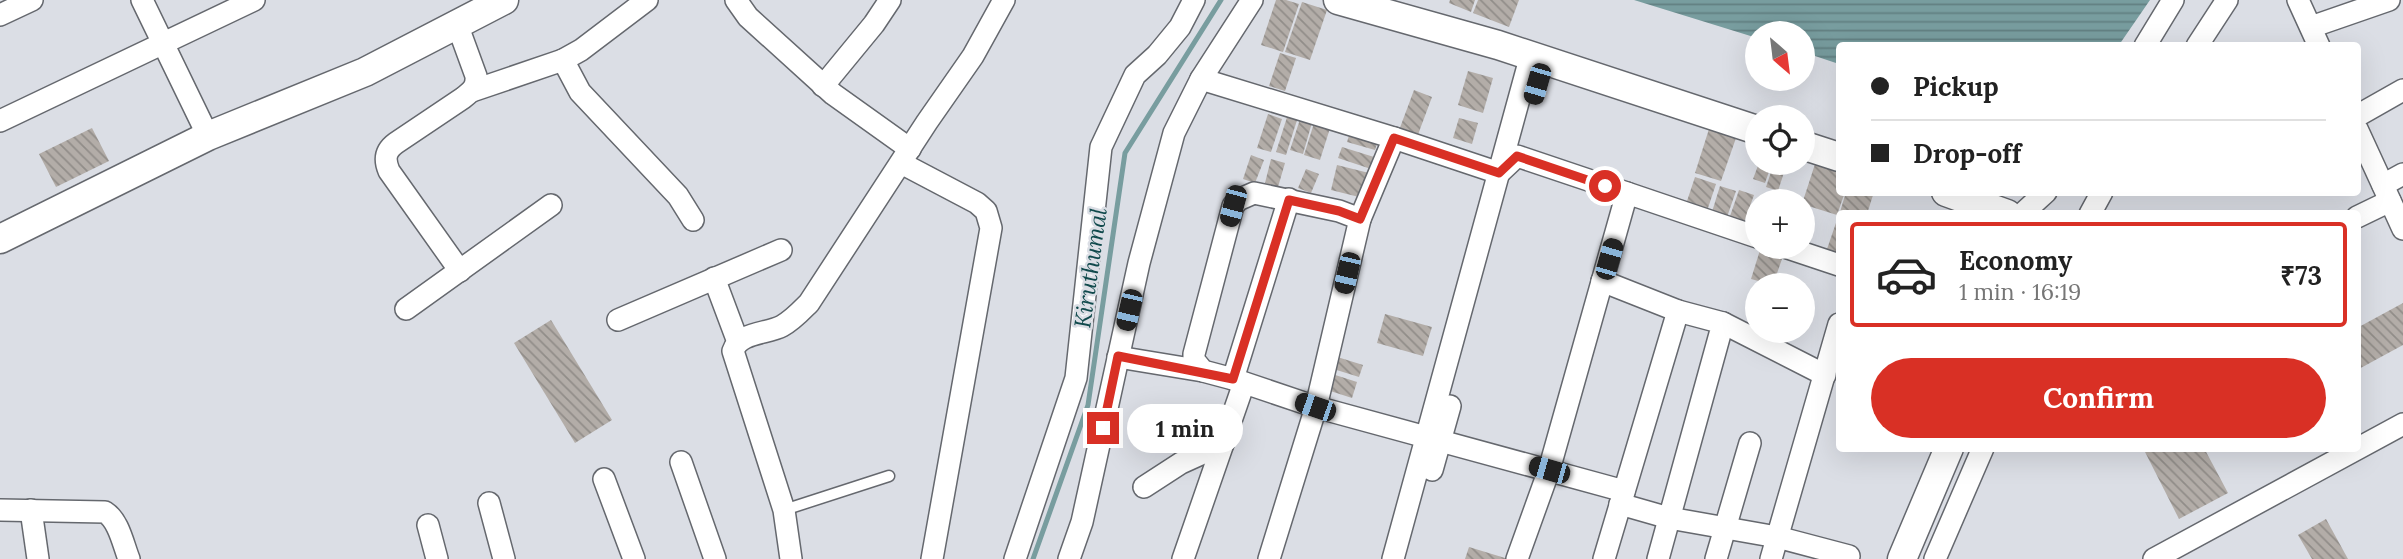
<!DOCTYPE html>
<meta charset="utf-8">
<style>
body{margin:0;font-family:Lora,serif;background:#f2f2f2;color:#222;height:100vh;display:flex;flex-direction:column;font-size:26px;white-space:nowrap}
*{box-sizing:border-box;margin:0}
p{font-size:23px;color:#767676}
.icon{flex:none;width:38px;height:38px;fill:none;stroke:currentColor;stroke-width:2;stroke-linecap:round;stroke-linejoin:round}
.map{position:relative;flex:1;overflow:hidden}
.drawer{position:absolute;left:1836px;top:210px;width:525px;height:242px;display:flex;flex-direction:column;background:#fff;border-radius:7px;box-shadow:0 7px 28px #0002}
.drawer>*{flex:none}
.top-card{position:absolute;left:1836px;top:42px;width:525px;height:154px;border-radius:7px;box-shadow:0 7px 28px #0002;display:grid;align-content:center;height:154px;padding:0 35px;background:#fff}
.needle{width:46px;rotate:152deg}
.fabs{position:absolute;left:1745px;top:21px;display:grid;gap:14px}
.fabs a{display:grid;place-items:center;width:70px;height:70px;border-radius:50%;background:#fff;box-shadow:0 7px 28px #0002;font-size:35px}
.end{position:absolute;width:32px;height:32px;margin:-16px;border:9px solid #d93025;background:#fff;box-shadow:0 0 0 4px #fff}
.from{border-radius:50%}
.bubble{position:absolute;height:49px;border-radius:24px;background:#fff;box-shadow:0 7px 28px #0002;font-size:23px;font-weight:700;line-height:49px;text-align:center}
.car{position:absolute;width:21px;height:42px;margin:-21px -10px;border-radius:9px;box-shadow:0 0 5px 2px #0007;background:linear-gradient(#222 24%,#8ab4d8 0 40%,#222 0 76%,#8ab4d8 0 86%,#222 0)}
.top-card b{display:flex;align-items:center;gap:24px;height:66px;font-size:26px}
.top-card b+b{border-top:2px solid #e0e0e0}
.top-card i{width:18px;height:18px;background:#222}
ul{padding:12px 0 0;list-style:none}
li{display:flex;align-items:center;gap:21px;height:105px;margin:0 14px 10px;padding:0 21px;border:4px solid #e0e0e0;border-radius:7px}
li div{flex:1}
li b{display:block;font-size:26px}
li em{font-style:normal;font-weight:700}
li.current{border-color:#d93025}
li>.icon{width:63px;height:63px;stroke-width:1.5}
.button{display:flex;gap:14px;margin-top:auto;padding:14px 35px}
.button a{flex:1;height:80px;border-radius:42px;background:#d93025;color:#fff;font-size:28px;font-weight:700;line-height:80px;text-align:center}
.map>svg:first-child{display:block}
.water{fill:url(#water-rules)}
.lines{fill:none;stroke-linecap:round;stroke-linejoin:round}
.stream{stroke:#789d9f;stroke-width:5}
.building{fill:url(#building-back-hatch)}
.service-casing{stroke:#65686e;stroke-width:13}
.minor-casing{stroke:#65686e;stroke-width:24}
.tertiary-casing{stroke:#65686e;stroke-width:31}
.service{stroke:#fff;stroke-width:10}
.minor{stroke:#fff;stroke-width:21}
.tertiary{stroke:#fff;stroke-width:28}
.route{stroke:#d93025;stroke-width:9}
.labels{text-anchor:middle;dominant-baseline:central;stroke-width:5;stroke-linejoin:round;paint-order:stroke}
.water-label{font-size:23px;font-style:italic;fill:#10494c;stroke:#dbdee5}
</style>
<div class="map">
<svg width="2403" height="559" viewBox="0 0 2403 559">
<defs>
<pattern id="water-rules" width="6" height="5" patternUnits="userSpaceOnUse" patternTransform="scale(1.75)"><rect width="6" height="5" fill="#789d9f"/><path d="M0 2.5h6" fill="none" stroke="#628082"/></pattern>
<pattern id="building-back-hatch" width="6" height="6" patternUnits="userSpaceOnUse" patternTransform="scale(1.75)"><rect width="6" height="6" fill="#b3ada8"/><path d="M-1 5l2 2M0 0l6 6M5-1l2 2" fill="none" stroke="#918d89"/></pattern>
</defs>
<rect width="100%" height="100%" fill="#dbdee5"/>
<polygon class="water" points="1634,0 2150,0 2119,45 1839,46 1839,64 1803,52 1802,33 1757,33 1757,38"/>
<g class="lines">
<polyline class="stream" points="1033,559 1088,405 1125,153 1221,0"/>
</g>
<g class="building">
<polygon points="1276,0 1286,0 1299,4 1283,52 1261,45"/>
<polygon points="1450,0 1475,0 1471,12 1449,3"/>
<polygon points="1478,0 1519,0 1509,27 1473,13"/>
<polygon points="1302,2 1327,10 1310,60 1285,52"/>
<polygon points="1280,53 1296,58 1285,91 1269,86"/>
<polygon points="1468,71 1493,78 1483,113 1458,105"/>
<polygon points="1414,90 1432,97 1416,140 1398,133"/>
<polygon points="1268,114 1282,119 1271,152 1257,148"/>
<polygon points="1288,114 1298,117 1286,155 1276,152"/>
<polygon points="1301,116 1313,119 1303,154 1290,150"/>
<polygon points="1459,118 1478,123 1472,144 1453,138"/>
<polygon points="1315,120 1331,125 1320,160 1304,155"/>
<polygon points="92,128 109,161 56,187 39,154"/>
<polygon points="1351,129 1379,137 1375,150 1347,142"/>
<polygon points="1709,129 1736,138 1721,181 1695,173"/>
<polygon points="1342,147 1374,157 1371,169 1338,158"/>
<polygon points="1251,155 1264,160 1255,183 1243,179"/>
<polygon points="1271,159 1285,163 1278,187 1265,183"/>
<polygon points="1759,163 1772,163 1765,183 1753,179"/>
<polygon points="1774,163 1787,163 1778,191 1766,187"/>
<polygon points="1815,164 1839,172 1839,192 1845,192 1837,215 1802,204"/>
<polygon points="1337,165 1369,173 1363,198 1331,190"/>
<polygon points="1306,169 1319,174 1311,193 1298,188"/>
<polygon points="1695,177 1716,184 1707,211 1686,204"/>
<polygon points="1720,186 1736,191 1726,220 1711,215"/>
<polygon points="1739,190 1754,195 1744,223 1729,219"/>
<polygon points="1846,192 1874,192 1867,214 1840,212"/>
<polygon points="1757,198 1765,201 1757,201 1757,228 1747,225"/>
<polygon points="1837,220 1839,220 1839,253 1827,249"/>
<polygon points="1761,247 1784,253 1773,285 1751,279"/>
<polygon points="2403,303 2403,345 2357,370 2357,328"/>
<polygon points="1385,314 1432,327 1423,356 1377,343"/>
<polygon points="551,320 612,420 575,443 514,343"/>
<polygon points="1331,355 1363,365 1359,377 1327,367"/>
<polygon points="1326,372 1357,382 1352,398 1321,388"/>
<polygon points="2143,448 2204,448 2228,493 2179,519"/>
<polygon points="2326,519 2348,559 2312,559 2298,535"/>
<polygon points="1469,547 1505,558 1505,559 1465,559"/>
</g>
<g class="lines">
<defs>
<polyline id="service" points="784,510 889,476"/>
<g id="minor">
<polyline points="142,0 208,136"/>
<polyline points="647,0 581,50 563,60 580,92 678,196 693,220"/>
<polyline points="736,0 748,17 833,94 910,149"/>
<polyline points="2298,0 2319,46"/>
<polyline points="0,15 32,0"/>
<path d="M457,24l19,52c1,11 -4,15 -13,22l-67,45c-11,8 -12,16 -7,28l71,100"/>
<polyline points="2311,27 2389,0"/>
<polyline points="2145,46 2173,0"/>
<polyline points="2197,46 2227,0"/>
<polyline points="1201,79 1394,138 1499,173 1517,156 1627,193"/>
<polyline points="823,86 874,24 890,0"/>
<polyline points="472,91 563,60"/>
<polyline points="2357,116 2403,90"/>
<polyline points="0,121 254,0"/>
<polyline points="2357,129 2403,229"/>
<polyline points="901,163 977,203 986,211 991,228 932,559"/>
<polyline points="2383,185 2403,174"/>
<polygon points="1254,193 1339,211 1360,219 1316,407 1233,379 1203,371 1194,360 1194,354 1233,206 1238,200"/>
<polyline points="2022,214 2046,192"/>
<polyline points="2090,214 2102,192"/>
<polyline points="2357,217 2390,201"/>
<polyline points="1360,219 1394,138"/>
<polyline points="1785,247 1839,265"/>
<polyline points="714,278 738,342"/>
<polyline points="1602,281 1678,311 1604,559"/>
<polyline points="406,309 551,205"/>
<polyline points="618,320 781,250"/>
<polyline points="1723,323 1825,375"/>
<polyline points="1118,357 1203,371"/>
<polyline points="1233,379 1289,199"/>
<polyline points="681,462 715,559"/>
<polyline points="1432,470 1450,406"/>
<polyline points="604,479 634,559"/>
<polyline points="1144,487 1181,463 1223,444"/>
<polyline points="489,503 504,559"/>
<polyline points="1620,504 1669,518 1777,537 1849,556"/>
<path d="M0,510l105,2c14,9 18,32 24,47"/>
<polyline points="31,510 38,559"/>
<polyline points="428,525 437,559"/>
<path d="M791,559l-7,-49 -51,-159c6,-19 34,-17 49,-25 11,-6 19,-15 27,-23l118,-181 46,-66 31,-56"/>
<polyline points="1015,559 1076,378 1101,147 1135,75 1157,55 1180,27 1194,0"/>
<polyline points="1069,559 1082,522 1139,263 1174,133 1201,79 1252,0"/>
<polyline points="1183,559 1244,383"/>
<polyline points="1269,559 1316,407 1624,491"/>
<polyline points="1393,559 1531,55"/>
<polyline points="1517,559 1549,470 1627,193 1757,237"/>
<polyline points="1658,559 1723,323 1678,311"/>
<polyline points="1716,559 1750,443"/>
<polyline points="1771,559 1839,324"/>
<polyline points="1935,559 1983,448"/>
<polyline points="2154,559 2403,424"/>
</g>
<g id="tertiary">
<polyline points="1338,0 1498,45 1757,130"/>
<polyline points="1802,145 1839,157"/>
<polyline points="1946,192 2007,214"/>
<polyline points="0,239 208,136 365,72 504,0"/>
<polyline points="1902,559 1949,448"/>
</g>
</defs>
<use href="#service" class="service-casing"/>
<use href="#minor" class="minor-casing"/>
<use href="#tertiary" class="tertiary-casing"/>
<use href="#service" class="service"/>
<use href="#minor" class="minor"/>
<use href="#tertiary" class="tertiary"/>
</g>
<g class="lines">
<polyline class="route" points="1103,428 1118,356 1233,379 1289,200 1339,211 1360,219 1394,138 1499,173 1517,156 1605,186"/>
</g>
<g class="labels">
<g class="water-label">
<text transform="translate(1090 268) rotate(-82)">Kiruthumal</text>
</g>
</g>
</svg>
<div class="fabs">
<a><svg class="needle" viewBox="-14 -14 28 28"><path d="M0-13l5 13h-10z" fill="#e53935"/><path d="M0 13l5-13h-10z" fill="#767676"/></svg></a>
<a><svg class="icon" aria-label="locate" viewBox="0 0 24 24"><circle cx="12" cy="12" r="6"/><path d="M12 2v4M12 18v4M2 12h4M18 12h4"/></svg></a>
<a>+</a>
<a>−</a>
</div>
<i class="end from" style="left:1605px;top:186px"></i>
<i class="end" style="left:1103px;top:428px"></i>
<div class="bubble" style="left:1127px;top:404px;width:116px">1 min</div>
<i class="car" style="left:1537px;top:84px;rotate:196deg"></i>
<i class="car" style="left:1233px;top:206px;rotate:195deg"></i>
<i class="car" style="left:1609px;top:259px;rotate:16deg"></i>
<i class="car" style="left:1347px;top:273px;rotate:193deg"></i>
<i class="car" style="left:1129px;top:310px;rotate:193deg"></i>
<i class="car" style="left:1315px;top:407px;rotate:289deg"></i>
<i class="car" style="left:1549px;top:470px;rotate:286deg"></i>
<div class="top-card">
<b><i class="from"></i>Pickup</b>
<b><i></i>Drop-off</b>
</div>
<section class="drawer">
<ul>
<li class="current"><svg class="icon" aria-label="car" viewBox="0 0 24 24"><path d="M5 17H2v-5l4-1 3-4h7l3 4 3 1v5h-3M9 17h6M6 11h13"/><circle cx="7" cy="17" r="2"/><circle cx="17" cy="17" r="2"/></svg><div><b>Economy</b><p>1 min · 16:19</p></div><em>₹73</em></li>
</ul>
<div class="button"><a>Confirm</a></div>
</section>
</div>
